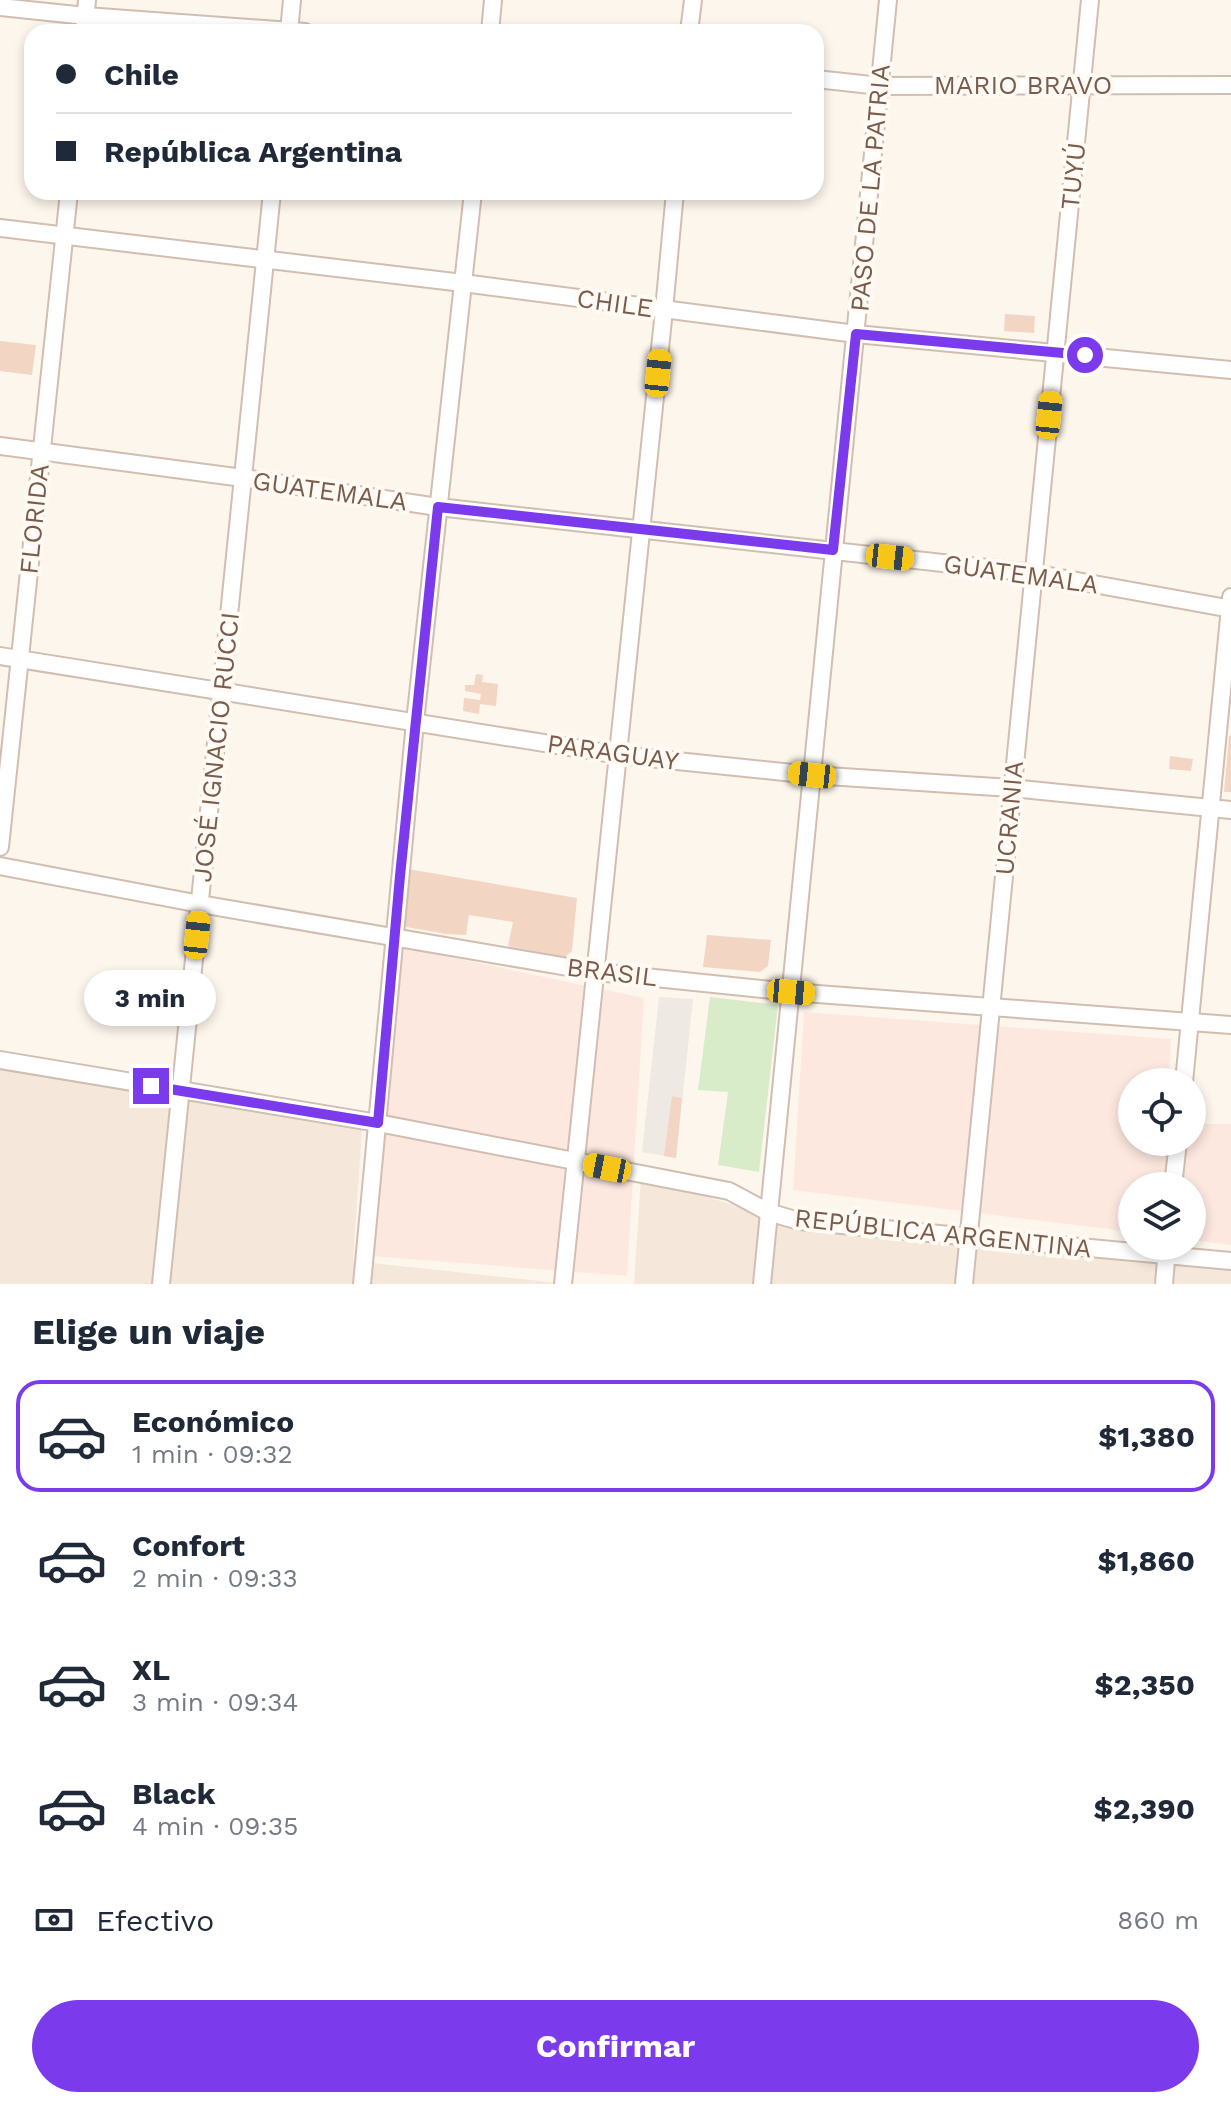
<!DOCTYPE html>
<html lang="es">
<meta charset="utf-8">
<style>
body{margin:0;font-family:"Work Sans",sans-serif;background:#f2f2f3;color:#1f2937;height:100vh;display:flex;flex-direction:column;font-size:30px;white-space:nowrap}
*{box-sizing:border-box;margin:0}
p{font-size:26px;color:#747a83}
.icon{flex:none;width:44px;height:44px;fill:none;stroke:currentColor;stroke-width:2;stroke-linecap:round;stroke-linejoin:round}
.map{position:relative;height:1284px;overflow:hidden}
.details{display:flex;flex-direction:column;background:#fff;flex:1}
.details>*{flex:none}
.hud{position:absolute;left:24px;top:24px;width:800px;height:176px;border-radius:24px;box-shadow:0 4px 12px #0003;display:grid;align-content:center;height:176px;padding:0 32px;background:#fff}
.buttons{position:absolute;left:1118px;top:1068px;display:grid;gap:16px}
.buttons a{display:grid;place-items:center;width:88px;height:88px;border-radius:50%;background:#fff;box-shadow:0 4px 12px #0003;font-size:40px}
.end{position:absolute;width:36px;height:36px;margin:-18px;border:10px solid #7c3aed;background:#fff;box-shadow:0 0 0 4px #fff}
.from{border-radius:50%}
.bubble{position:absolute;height:56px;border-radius:28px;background:#fff;box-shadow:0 4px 12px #0003;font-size:26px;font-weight:700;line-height:56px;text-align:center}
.car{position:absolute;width:24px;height:48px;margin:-24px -12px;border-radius:10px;box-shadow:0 0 6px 2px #0007;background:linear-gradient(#f5c518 24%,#345 0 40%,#f5c518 0 76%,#345 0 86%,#f5c518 0)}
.hud b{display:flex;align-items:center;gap:28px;height:76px;font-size:30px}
.hud b+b{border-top:2px solid #e0e1e3}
.hud i{width:20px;height:20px;background:#1f2937}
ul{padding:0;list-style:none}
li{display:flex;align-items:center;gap:24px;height:112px;margin:0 16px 12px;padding:0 16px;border:4px solid transparent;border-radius:24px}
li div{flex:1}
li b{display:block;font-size:30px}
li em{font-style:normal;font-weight:700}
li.selected{border-color:#7c3aed}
li>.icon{width:72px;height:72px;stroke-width:1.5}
h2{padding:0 32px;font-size:36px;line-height:96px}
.pay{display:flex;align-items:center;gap:20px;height:88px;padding:0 32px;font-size:30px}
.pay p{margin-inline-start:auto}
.cta{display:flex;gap:16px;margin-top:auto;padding:16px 32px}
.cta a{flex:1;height:92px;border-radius:48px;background:#7c3aed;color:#fff;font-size:32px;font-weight:700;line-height:92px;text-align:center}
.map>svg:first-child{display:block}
.residential{fill:#f5e8da}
.commercial{fill:#fde8e0}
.industrial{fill:#efe9e4}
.green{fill:#d8ecc9}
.building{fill:#f3d5c3}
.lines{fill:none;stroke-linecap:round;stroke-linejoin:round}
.street-casing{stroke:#d1beb0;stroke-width:20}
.street{stroke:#fff;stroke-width:16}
.route{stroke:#7c3aed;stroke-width:10}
.labels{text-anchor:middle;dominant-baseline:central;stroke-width:8;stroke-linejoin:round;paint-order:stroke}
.street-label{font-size:26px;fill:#7a5c4d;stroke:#fffaf3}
</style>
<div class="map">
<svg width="1231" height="1284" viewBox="0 0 1231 1284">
<rect width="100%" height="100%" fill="#fdf6ec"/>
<g class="residential">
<polygon points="0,1069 362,1130 353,1261 568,1284 0,1284"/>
<polygon points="641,1176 787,1222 1231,1269 1231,1284 634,1284"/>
</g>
<g class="commercial">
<polygon points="403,947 644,998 627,1276 371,1256"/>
<polygon points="804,1012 1171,1039 1169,1082 1132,1082 1132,1142 1192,1142 1192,1124 1231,1124 1231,1245 1192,1240 1192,1186 1132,1186 1132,1232 793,1190"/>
</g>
<polygon class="industrial" points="659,997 693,999 676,1158 642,1152"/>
<polygon class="green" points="710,997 778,1005 759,1172 718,1165 728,1092 698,1090"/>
<g class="building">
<polygon points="1005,314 1035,316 1034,333 1004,331"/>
<polygon points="0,341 36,345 32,375 0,371"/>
<polygon points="476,674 483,675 482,682 498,684 496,706 480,704 479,714 463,711 464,698 480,700 481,694 465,691 465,685 474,685"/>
<polygon points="1229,736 1231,736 1231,792 1224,792"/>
<polygon points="1170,756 1193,759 1191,771 1169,769"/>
<polygon points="408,869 577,898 572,951 565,957 508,946 513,922 469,915 466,935 446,934 406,927 403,922"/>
<polygon points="707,935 771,940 768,966 760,972 703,967"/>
<polygon points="672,1096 682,1098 676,1158 664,1156"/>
</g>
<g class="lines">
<defs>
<g id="street">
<polyline points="0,7 86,16 305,32"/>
<polyline points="84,32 87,0"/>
<polyline points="289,32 292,0"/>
<polyline points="490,32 493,0"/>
<polyline points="689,32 693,0"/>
<polyline points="816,79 880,86 1231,85"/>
<polyline points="0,228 463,283 856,334 1231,370"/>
<polyline points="0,446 243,478 438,507 1033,573 1231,609"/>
<polyline points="0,656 619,755 812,775 1011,788 1231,810"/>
<polyline points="0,847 69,192"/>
<polyline points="0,866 200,904 597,972 791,992 1231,1025"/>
<polyline points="0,1060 378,1123 729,1191 768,1212 799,1221 1231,1261"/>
<polyline points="1184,1082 1231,597"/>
<polyline points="1173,1186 1178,1142"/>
<polyline points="161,1284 272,192"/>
<polyline points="362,1284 415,722 473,192"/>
<polyline points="563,1284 664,310 675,192"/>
<polyline points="762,1284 888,0"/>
<polyline points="964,1284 1090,0"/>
<polyline points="1164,1284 1167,1248"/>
</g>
</defs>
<use href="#street" class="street-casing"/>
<use href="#street" class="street"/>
</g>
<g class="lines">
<polyline class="route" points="151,1086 378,1123 400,876 438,507 833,550 856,334 1085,355"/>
</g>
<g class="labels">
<g class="street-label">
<text x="1023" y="85">MARIO BRAVO</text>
<text transform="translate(1073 176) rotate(-84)">TUYÚ</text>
<text transform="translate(870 188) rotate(-85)">PASO DE LA PATRIA</text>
<text transform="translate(615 303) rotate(8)">CHILE</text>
<text transform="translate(330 491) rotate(8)">GUATEMALA</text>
<text transform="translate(34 519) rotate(-84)">FLORIDA</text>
<text transform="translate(1021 574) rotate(8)">GUATEMALA</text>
<text transform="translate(216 747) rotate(-84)">JOSÉ IGNACIO RUCCI</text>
<text transform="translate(613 752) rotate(8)">PARAGUAY</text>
<text transform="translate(1009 818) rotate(-85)">UCRANIA</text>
<text transform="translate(612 972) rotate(7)">BRASIL</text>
<text transform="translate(943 1233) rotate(6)">REPÚBLICA ARGENTINA</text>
</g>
</g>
</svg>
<div class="buttons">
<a><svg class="icon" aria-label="locate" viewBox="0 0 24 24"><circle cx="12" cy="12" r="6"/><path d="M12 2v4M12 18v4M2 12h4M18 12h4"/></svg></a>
<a><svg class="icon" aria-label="layers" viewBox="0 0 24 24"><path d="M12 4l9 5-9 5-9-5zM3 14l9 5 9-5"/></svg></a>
</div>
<i class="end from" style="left:1085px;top:355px"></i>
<i class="end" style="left:151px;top:1086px"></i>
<div class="bubble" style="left:84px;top:970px;width:132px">3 min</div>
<i class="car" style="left:658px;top:373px;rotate:6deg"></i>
<i class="car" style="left:1049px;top:415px;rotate:6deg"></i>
<i class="car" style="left:890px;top:557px;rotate:96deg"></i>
<i class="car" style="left:812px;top:775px;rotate:276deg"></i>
<i class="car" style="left:197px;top:935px;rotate:6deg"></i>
<i class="car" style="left:791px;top:992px;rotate:95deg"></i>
<i class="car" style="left:607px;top:1168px;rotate:281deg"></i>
<div class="hud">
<b><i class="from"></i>Chile</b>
<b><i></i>República Argentina</b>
</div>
</div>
<section class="details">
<h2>Elige un viaje</h2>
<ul>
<li class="selected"><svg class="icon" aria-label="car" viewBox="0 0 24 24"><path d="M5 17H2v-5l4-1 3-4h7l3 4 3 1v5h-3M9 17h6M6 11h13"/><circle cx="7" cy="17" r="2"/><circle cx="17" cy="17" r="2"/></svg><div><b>Económico</b><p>1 min · 09:32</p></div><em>$1,380</em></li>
<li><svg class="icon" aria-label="car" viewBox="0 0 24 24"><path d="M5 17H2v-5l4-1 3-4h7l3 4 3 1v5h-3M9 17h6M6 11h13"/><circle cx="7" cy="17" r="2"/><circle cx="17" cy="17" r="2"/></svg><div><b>Confort</b><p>2 min · 09:33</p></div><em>$1,860</em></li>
<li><svg class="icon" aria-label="car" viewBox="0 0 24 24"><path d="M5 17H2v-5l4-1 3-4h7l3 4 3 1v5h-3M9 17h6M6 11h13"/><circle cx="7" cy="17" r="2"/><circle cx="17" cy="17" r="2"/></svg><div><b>XL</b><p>3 min · 09:34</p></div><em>$2,350</em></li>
<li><svg class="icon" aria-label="car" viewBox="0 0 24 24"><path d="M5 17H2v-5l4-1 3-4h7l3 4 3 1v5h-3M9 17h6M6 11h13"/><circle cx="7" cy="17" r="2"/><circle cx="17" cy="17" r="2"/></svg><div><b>Black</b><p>4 min · 09:35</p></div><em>$2,390</em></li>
</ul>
<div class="pay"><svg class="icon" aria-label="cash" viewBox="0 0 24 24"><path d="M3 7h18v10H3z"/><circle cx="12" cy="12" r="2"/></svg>Efectivo<p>860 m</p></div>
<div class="cta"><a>Confirmar</a></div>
</section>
